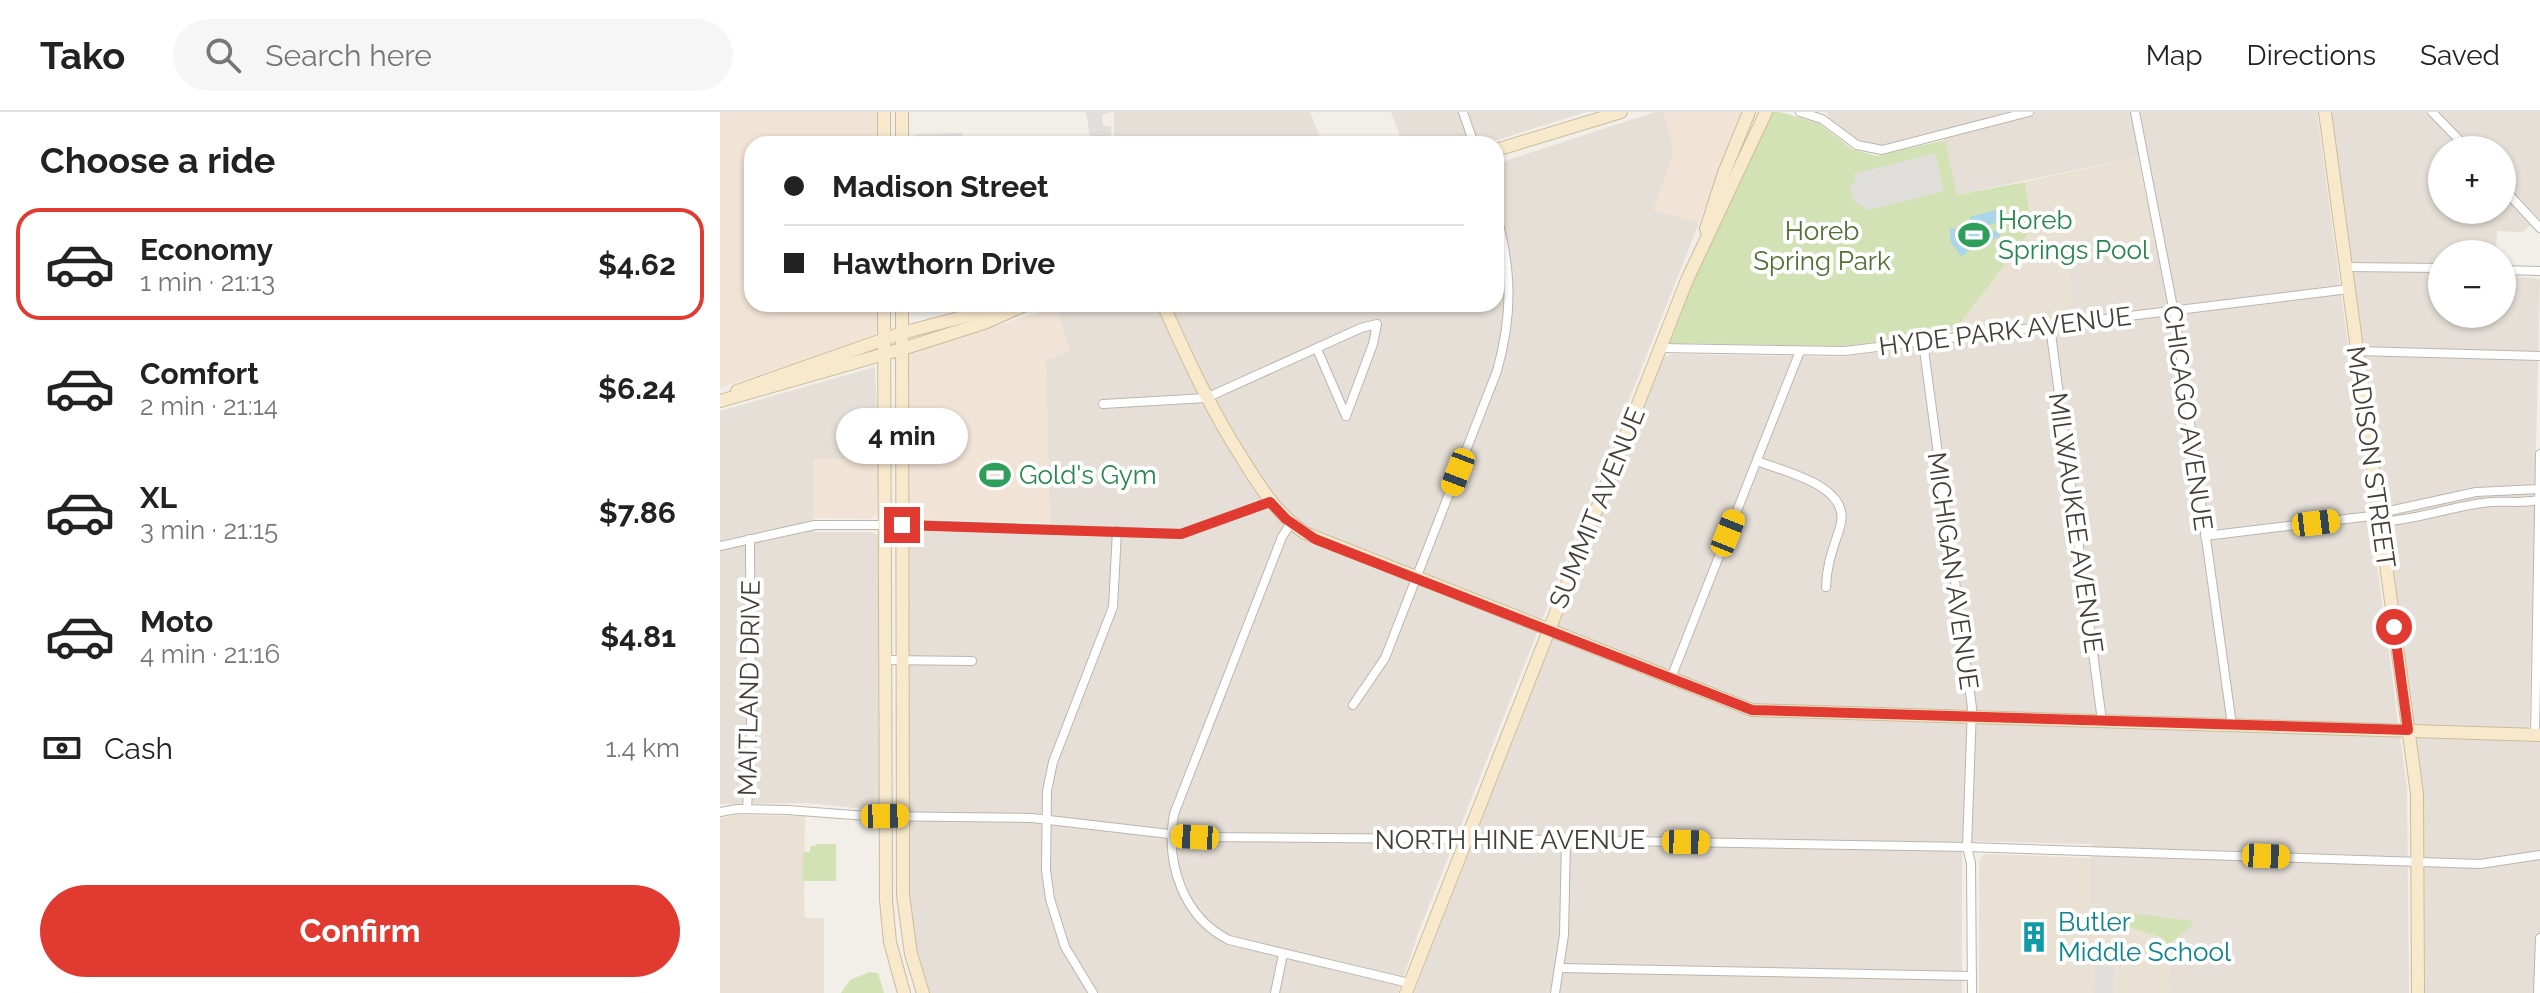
<!DOCTYPE html>
<meta charset="utf-8">
<style>
body{margin:0;font-family:Raleway,sans-serif;background:#f6f6f6;color:#222;height:100vh;display:flex;flex-direction:column;font-size:30px;white-space:nowrap}
*{box-sizing:border-box;margin:0}
p{font-size:26px;color:#767676}
.icon{flex:none;width:44px;height:44px;fill:none;stroke:currentColor;stroke-width:2;stroke-linecap:round;stroke-linejoin:round}
.map{position:relative;flex:1;overflow:hidden}
.sheet{display:flex;flex-direction:column;background:#fff;width:720px}
.sheet>*{flex:none}
.hud{position:absolute;left:24px;top:24px;width:760px;height:176px;border-radius:24px;box-shadow:0 2px 6px #0004;display:grid;align-content:center;height:176px;padding:0 40px;background:#fff}
.tools{position:absolute;left:1708px;top:24px;display:grid;gap:16px}
.tools a{display:grid;place-items:center;width:88px;height:88px;border-radius:50%;background:#fff;box-shadow:0 2px 6px #0004;font-size:40px}
.end{position:absolute;width:36px;height:36px;margin:-18px;border:10px solid #e13a30;background:#fff;box-shadow:0 0 0 4px #fff}
.from{border-radius:50%}
.bubble{position:absolute;height:56px;border-radius:28px;background:#fff;box-shadow:0 2px 6px #0004;font-size:26px;font-weight:700;line-height:56px;text-align:center}
.car{position:absolute;width:24px;height:48px;margin:-24px -12px;border-radius:10px;box-shadow:0 0 6px 2px #0007;background:linear-gradient(#f5c518 24%,#345 0 40%,#f5c518 0 76%,#345 0 86%,#f5c518 0)}
.hud b{display:flex;align-items:center;gap:28px;height:76px;font-size:30px}
.hud b+b{border-top:2px solid #e0e0e0}
.hud i{width:20px;height:20px;background:#222}
ul{padding:0;list-style:none}
li{display:flex;align-items:center;gap:24px;height:112px;margin:0 16px 12px;padding:0 24px;border:4px solid transparent;border-radius:24px}
li div{flex:1}
li b{display:block;font-size:30px}
li em{font-style:normal;font-weight:700}
li.on{border-color:#e13a30}
li>.icon{width:72px;height:72px;stroke-width:1.5}
h2{padding:0 40px;font-size:36px;line-height:96px}
.pay{display:flex;align-items:center;gap:20px;height:88px;padding:0 40px;font-size:30px}
.pay p{margin-inline-start:auto}
.action{display:flex;gap:16px;margin-top:auto;padding:16px 40px}
.action a{flex:1;height:92px;border-radius:48px;background:#e13a30;color:#fff;font-size:32px;font-weight:700;line-height:92px;text-align:center}
header{display:flex;align-items:center;gap:48px;box-sizing:border-box;height:112px;padding:0 40px;background:#fff;border-bottom:2px solid #e0e0e0}
header strong{font-size:38px}
nav{display:flex;gap:44px;margin-inline-start:auto;font-size:28px}
.search{width:560px;height:72px;background:#f6f6f6;display:flex;align-items:center;gap:20px;box-sizing:border-box;padding:0 28px;border-radius:44px;color:#767676;font-size:30px}
main{display:flex;flex:1;min-height:0}
.map>svg:first-child{display:block}
.residential{fill:#e5dfd7;fill-rule:evenodd}
.commercial{fill:#f1e3d5}
.education{fill:#e9e1d3}
.green{fill:#d2e2b5}
.parking{fill:#e1dfdc}
.water{fill:#abd5e8}
.lines{fill:none;stroke-linecap:round;stroke-linejoin:round}
.street-casing{stroke:#bcb5ac;stroke-width:10}
.secondary-casing{stroke:#ccbc9c;stroke-width:14}
.street{stroke:#fff;stroke-width:8}
.secondary{stroke:#f8e9cc;stroke-width:12}
.route{stroke:#e13a30;stroke-width:10}
.labels{text-anchor:middle;dominant-baseline:central;stroke-width:8;stroke-linejoin:round;paint-order:stroke}
.leisure-label{font-size:26px;fill:#27864d;stroke:#fff;text-anchor:start}
.park-label{font-size:26px;fill:#4f7031;stroke:#fff}
.street-label{font-size:26px;fill:#443e37;stroke:#fff}
.culture-label{font-size:26px;fill:#0d838f;stroke:#fff;text-anchor:start}
</style>
<header>
<strong>Tako</strong>
<div class="search"><svg class="icon" aria-label="search" viewBox="0 0 24 24"><circle cx="10" cy="10" r="6"/><path d="M15 15l6 6"/></svg>Search here</div>
<nav><a>Map</a><a>Directions</a><a>Saved</a></nav>
</header>
<main>
<section class="sheet">
<h2>Choose a ride</h2>
<ul>
<li class="on"><svg class="icon" aria-label="car" viewBox="0 0 24 24"><path d="M5 17H2v-5l4-1 3-4h7l3 4 3 1v5h-3M9 17h6M6 11h13"/><circle cx="7" cy="17" r="2"/><circle cx="17" cy="17" r="2"/></svg><div><b>Economy</b><p>1 min · 21:13</p></div><em>$4.62</em></li>
<li><svg class="icon" aria-label="car" viewBox="0 0 24 24"><path d="M5 17H2v-5l4-1 3-4h7l3 4 3 1v5h-3M9 17h6M6 11h13"/><circle cx="7" cy="17" r="2"/><circle cx="17" cy="17" r="2"/></svg><div><b>Comfort</b><p>2 min · 21:14</p></div><em>$6.24</em></li>
<li><svg class="icon" aria-label="car" viewBox="0 0 24 24"><path d="M5 17H2v-5l4-1 3-4h7l3 4 3 1v5h-3M9 17h6M6 11h13"/><circle cx="7" cy="17" r="2"/><circle cx="17" cy="17" r="2"/></svg><div><b>XL</b><p>3 min · 21:15</p></div><em>$7.86</em></li>
<li><svg class="icon" aria-label="car" viewBox="0 0 24 24"><path d="M5 17H2v-5l4-1 3-4h7l3 4 3 1v5h-3M9 17h6M6 11h13"/><circle cx="7" cy="17" r="2"/><circle cx="17" cy="17" r="2"/></svg><div><b>Moto</b><p>4 min · 21:16</p></div><em>$4.81</em></li>
</ul>
<div class="pay"><svg class="icon" aria-label="cash" viewBox="0 0 24 24"><path d="M3 7h18v10H3z"/><circle cx="12" cy="12" r="2"/></svg>Cash<p>1.4 km</p></div>
<div class="action"><a>Confirm</a></div>
</section>
<div class="map">
<svg width="1820" height="881" viewBox="0 0 1820 881">
<rect width="100%" height="100%" fill="#f2eee8"/>
<g class="residential">
<polygon points="394,0 590,0 603,32 394,32"/>
<polygon points="671,0 866,0 765,32 683,32"/>
<polygon points="935,0 944,0 954,40 934,97 979,111 699,819 678,881 206,881 188,800 186,424 189,420 195,419 330,422 326,248 350,239 336,195 346,192 776,192 776,52"/>
<polygon points="1106,0 1597,0 1687,677 1689,881 1448,881 1450,806 1370,805 1371,732 1242,729 1242,881 694,881 943,245 953,242 1122,245 1356,216 1346,144 1444,130 1426,43 1237,83 1222,18 1161,34 1152,33 1133,26 1110,7"/>
<path d="M1610,0h210v112l-4,-4 -13,12 -26,-1 -1,23h-54v60h60v-39l38,4 -11,461 11,1v252h-115l-2,-204zM1722,38h60v60h-60z"/>
<polygon points="155,255 159,347 93,348 94,420 152,420 158,423 159,692 158,695 146,697 87,691 0,692 0,299"/>
</g>
<g class="commercial">
<polygon points="0,0 157,0 157,32 32,32 32,192 158,192 158,196 157,220 152,225 0,276"/>
<polygon points="944,0 1022,0 979,111 933,98 954,40"/>
<polygon points="336,195 350,239 326,248 330,411 188,407 187,242"/>
<polygon points="93,347 159,347 157,403 149,407 94,406"/>
</g>
<g class="education">
<polygon points="1418,45 1436,131 1347,144 1355,206 1233,220 1312,117 1305,70"/>
<polygon points="14,703 85,704 84,803 86,806 104,806 104,881 0,881 0,706"/>
<polygon points="1265,742 1371,746 1371,804 1450,806 1448,881 1259,881 1259,748"/>
</g>
<g class="green">
<polygon points="1050,0 1060,0 1098,11 1132,37 1157,44 1225,28 1237,83 1305,70 1312,117 1233,220 1123,234 949,231 971,171"/>
<polygon points="96,732 116,732 116,769 83,769 83,740 90,740 90,734 96,734"/>
<polygon points="1403,800 1472,809 1471,815 1452,829 1449,850 1443,848 1441,825 1380,806 1373,808 1373,802"/>
<polygon points="149,860 158,861 164,881 121,881 130,868"/>
</g>
<g class="parking">
<polygon points="366,0 391,0 382,3 383,14 391,14 392,32 371,32"/>
<polygon points="242,21 244,32 195,32 195,22"/>
<polygon points="1215,41 1224,79 1148,98 1133,88 1130,75 1136,68 1134,62"/>
<polygon points="1378,854 1394,856 1393,881 1374,881 1375,857"/>
</g>
<polygon class="water" points="1276,98 1280,109 1264,115 1266,121 1278,117 1280,125 1258,131 1241,145 1230,129 1230,116 1251,120 1250,105"/>
<g class="lines">
<defs>
<g id="street">
<polyline points="743,0 754,32"/>
<polyline points="1080,0 1102,7 1137,33 1162,38 1309,0"/>
<polyline points="1415,0 1456,211 1512,613"/>
<polyline points="1712,0 1749,38"/>
<polyline points="446,32 454,30 460,32"/>
<polyline points="1782,75 1820,116"/>
<polyline points="1626,155 1722,156"/>
<polyline points="1782,158 1820,159"/>
<polyline points="1330,214 1382,609"/>
<polyline points="1203,230 1252,596 1247,735 1251,751 1252,881"/>
<polyline points="940,236 1125,239 1629,177"/>
<polyline points="597,237 626,304"/>
<polyline points="1637,239 1820,244"/>
<polyline points="383,292 486,286 641,216 657,212 653,232 626,304"/>
<path d="M1037,349c28,11 96,25 83,66 -7,23 -13,35 -14,60"/>
<polyline points="1664,403 1669,399 1756,380 1819,377"/>
<path d="M571,411l-9,14 -108,277c-9,49 9,103 55,126l180,43"/>
<path d="M1485,424l174,-21h5l6,6c32,-3 61,-14 93,-18 18,-3 37,1 56,-3"/>
<polyline points="0,434 95,413 194,413 461,422 550,390"/>
<polyline points="164,548 252,549"/>
<polyline points="951,566 1080,239"/>
<path d="M633,593l32,-47 112,-287c16,-57 15,-101 -1,-158"/>
<polyline points="1815,622 1820,342"/>
<polyline points="27,697 31,628 30,427"/>
<polyline points="0,700 17,697 67,698 147,704 312,706 475,725 846,728 1247,735 1760,752 1820,743"/>
<polyline points="839,856 1252,864"/>
<polyline points="373,881 345,835 330,787 326,758 327,679 333,650 393,495 397,419"/>
<polyline points="555,881 563,842"/>
<polyline points="835,881 844,823 846,728"/>
<polyline points="1818,881 1820,826"/>
</g>
<g id="secondary">
<polyline points="164,0 164,32"/>
<polyline points="182,0 182,32"/>
<polyline points="1605,0 1697,682 1698,881"/>
<polyline points="776,38 901,0"/>
<polyline points="986,117 1004,61 1029,0"/>
<polyline points="164,192 166,788 170,830 184,881"/>
<polyline points="182,192 183,783 191,842 203,881"/>
<path d="M443,192c24,54 47,104 79,154 18,29 34,55 63,75l447,177 788,25"/>
<polyline points="17,279 182,221 292,192"/>
<polyline points="0,289 182,237 264,211 307,192"/>
<polyline points="686,881 967,168 1046,0"/>
</g>
</defs>
<use href="#street" class="street-casing"/>
<use href="#secondary" class="secondary-casing"/>
<use href="#street" class="street"/>
<use href="#secondary" class="secondary"/>
</g>
<g class="lines">
<polyline class="route" points="182,413 461,422 550,390 566,407 595,427 1032,598 1688,618 1674,515"/>
</g>
<defs>
<symbol id="stadium-bare" viewBox="-9 -9 18 18"><path d="M0-5a6.5 5 0 1 0 0 10a6.5 5 0 1 0 0-10ZM-3.5-1.8h7v3.6h-7Z" fill="#2e9e5b" stroke="#fff" stroke-width="2.5" paint-order="stroke"/></symbol>
<symbol id="building-bare" viewBox="-9 -9 18 18"><path d="M-4-6H4V6H1V3H-1V6H-4ZM-2.5-4.3h1.7v1.8h-1.7ZM.8-4.3h1.7v1.8H.8ZM-2.5-1h1.7V.8h-1.7ZM.8-1h1.7V.8H.8Z" fill="#0f9aa8" stroke="#fff" stroke-width="2.5" paint-order="stroke"/></symbol>
</defs>
<g fill-rule="evenodd">
<use href="#stadium-bare" x="1232" y="101" width="44" height="44"/>
<use href="#stadium-bare" x="253" y="341" width="44" height="44"/>
<use href="#building-bare" x="1292" y="803" width="44" height="44"/>
</g>
<g class="labels">
<g class="leisure-label">
<text x="1278" y="108">Horeb<tspan x="1278" dy="30">Springs Pool</tspan></text>
<text x="299" y="363">Gold's Gym</text>
</g>
<g class="park-label">
<text x="1102" y="119">Horeb<tspan x="1102" dy="30">Spring Park</tspan></text>
</g>
<g class="street-label">
<text transform="translate(1285 219) rotate(-7)">HYDE PARK AVENUE</text>
<text transform="translate(1468 306) rotate(82)">CHICAGO AVENUE</text>
<text transform="translate(1651 345) rotate(82)">MADISON STREET</text>
<text transform="translate(877 396) rotate(-68)">SUMMIT AVENUE</text>
<text transform="translate(1356 411) rotate(82)">MILWAUKEE AVENUE</text>
<text transform="translate(1233 459) rotate(82)">MICHIGAN AVENUE</text>
<text transform="translate(29 576) rotate(-89)">MAITLAND DRIVE</text>
<text x="790" y="728">NORTH HINE AVENUE</text>
</g>
<g class="culture-label">
<text x="1338" y="810">Butler<tspan x="1338" dy="30">Middle School</tspan></text>
</g>
</g>
</svg>
<div class="tools">
<a>+</a>
<a>−</a>
</div>
<i class="end from" style="left:1674px;top:515px"></i>
<i class="end" style="left:182px;top:413px"></i>
<div class="bubble" style="left:116px;top:296px;width:132px">4 min</div>
<i class="car" style="left:738px;top:360px;rotate:201deg"></i>
<i class="car" style="left:1596px;top:411px;rotate:83deg"></i>
<i class="car" style="left:1008px;top:421px;rotate:22deg"></i>
<i class="car" style="left:165px;top:704px;rotate:89deg"></i>
<i class="car" style="left:475px;top:725px;rotate:273deg"></i>
<i class="car" style="left:966px;top:730px;rotate:91deg"></i>
<i class="car" style="left:1546px;top:744px;rotate:92deg"></i>
<div class="hud">
<b><i class="from"></i>Madison Street</b>
<b><i></i>Hawthorn Drive</b>
</div>
</div>
</main>
